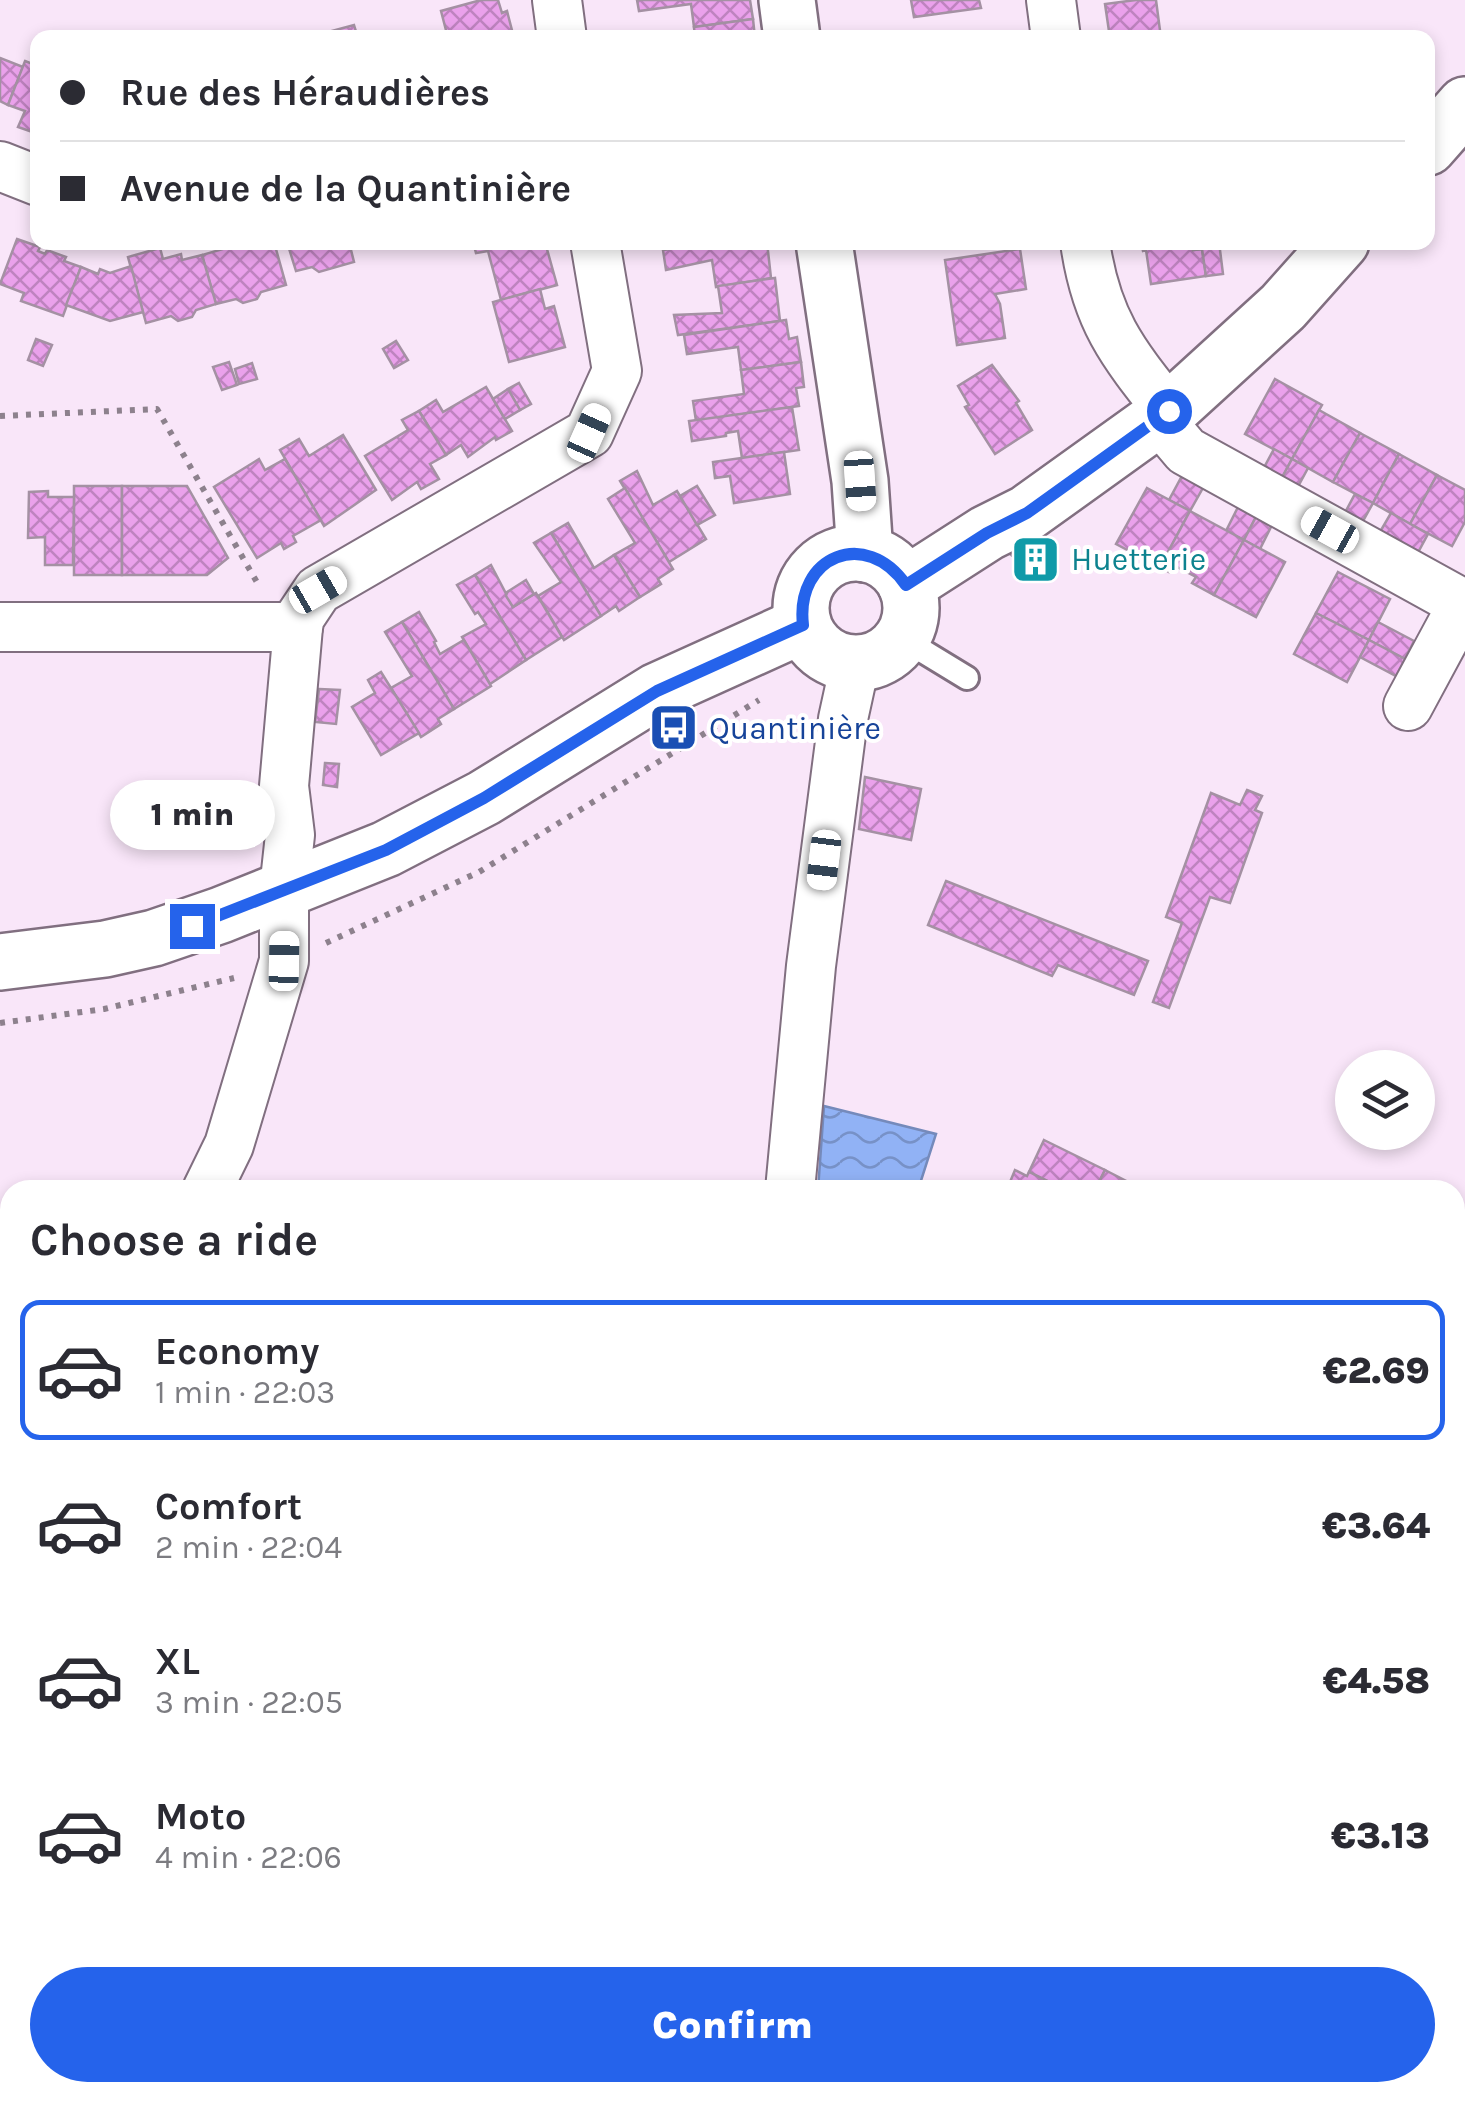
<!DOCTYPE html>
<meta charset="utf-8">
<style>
body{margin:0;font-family:Karla,sans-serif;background:#f2f2f3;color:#2b2b33;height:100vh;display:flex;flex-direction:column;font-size:38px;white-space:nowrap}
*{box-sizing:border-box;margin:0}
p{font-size:32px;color:#7c7c81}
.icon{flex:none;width:55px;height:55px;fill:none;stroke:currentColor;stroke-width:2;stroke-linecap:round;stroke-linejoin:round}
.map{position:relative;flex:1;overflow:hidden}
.drawer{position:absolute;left:0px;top:1180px;width:1465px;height:922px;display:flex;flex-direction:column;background:#fff;border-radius:30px 30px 0 0;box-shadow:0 5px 15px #0003}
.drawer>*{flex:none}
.hud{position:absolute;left:30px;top:30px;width:1405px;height:220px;border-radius:20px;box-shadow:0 5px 15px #0003;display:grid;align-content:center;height:220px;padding:0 30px;background:#fff}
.buttons{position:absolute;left:1335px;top:1050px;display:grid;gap:20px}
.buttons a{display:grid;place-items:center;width:100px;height:100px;border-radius:50%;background:#fff;box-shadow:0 5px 15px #0003;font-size:50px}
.end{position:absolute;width:45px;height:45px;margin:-22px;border:12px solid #2563eb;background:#fff;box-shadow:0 0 0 5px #fff}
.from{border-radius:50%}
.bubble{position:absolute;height:70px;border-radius:35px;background:#fff;box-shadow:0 5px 15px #0003;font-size:32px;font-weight:800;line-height:70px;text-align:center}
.car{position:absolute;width:30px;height:60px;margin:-30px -15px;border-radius:12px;box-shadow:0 0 8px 2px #0007;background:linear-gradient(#fff 24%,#345 0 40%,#fff 0 76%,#345 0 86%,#fff 0)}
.hud b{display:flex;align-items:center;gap:35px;height:95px;font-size:38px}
.hud b+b{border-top:2px solid #e1e1e2}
.hud i{width:25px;height:25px;background:#2b2b33}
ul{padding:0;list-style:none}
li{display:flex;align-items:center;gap:30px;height:140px;margin:0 20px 15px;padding:0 10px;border:5px solid transparent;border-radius:20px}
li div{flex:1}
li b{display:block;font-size:38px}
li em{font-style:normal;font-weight:800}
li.on{border-color:#2563eb}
li>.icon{width:90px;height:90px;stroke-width:1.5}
h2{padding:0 30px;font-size:45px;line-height:120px}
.primary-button{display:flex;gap:20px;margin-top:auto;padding:20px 30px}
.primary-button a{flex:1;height:115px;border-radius:60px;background:#2563eb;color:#fff;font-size:40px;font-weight:800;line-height:115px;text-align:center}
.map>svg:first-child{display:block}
.water{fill:url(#water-waves);stroke:#758abb;stroke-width:2.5}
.building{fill:url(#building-cross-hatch);stroke:#a491a3;stroke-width:2.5}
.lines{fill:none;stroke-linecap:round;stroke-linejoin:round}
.service-casing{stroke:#816f80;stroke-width:28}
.minor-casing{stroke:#816f80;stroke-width:52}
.tertiary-casing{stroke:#816f80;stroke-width:60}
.path{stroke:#8d818d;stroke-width:6;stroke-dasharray:5 8;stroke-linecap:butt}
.service{stroke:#fff;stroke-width:22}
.minor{stroke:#fff;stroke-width:48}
.tertiary{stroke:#fff;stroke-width:55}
.route{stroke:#2563eb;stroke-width:12}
.labels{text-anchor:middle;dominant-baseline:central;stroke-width:8;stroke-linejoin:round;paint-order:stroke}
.culture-label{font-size:32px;fill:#0d838f;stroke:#fff;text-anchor:start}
.transit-label{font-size:32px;fill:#164399;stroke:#fff;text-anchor:start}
</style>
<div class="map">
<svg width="1465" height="2102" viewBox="0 0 1465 2102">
<defs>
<pattern id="water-waves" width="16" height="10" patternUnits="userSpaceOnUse" patternTransform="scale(2.5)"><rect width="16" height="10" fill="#91b2f5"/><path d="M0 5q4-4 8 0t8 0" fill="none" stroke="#7791c7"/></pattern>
<pattern id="building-cross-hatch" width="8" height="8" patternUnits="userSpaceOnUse" patternTransform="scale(2.5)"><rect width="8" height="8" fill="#eaa1eb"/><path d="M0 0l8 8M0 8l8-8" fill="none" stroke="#be83bf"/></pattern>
</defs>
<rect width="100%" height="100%" fill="#f9e6f9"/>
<polygon class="water" points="824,1106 936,1134 918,1190 818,1190"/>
<g class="building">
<polygon points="481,0 498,0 502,13 507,11 514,38 448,38 441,11"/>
<polygon points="637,0 750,0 753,19 694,27 691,4 639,11"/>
<polygon points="911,0 979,0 981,8 914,17"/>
<polygon points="1136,0 1156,0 1161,38 1110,38 1105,4"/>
<polygon points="753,19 755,38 695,38 694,27"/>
<polygon points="354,25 358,38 322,38 321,34"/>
<polygon points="0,58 23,67 8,105 0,101"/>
<polygon points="25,61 38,66 38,134 18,127 25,111 8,105"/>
<polygon points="17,239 40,247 38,251 45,254 47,250 66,257 64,261 81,267 63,316 21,301 24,293 0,284"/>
<polygon points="274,242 286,285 261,292 257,299 243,303 236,299 216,304 202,255 223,249 221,244 226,242"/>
<polygon points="287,242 349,242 354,262 319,272 312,267 296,271"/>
<polygon points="473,242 545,242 557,285 501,300 488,251 476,253"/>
<polygon points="717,242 767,242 771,278 716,287 712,260 666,270 663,250"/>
<polygon points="1141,242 1192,242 1193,250 1202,249 1206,276 1151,284 1146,250 1143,251"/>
<polygon points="1192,242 1219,242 1223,274 1206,276 1202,249 1193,250"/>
<polygon points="160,248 163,259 181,254 182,260 202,255 216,304 196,310 192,317 178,321 171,316 146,323 128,257"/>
<polygon points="1020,249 1026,289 995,294 1000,304 1005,338 957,345 945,260"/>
<polygon points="131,266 143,312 110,321 66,305 81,267 98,274 100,269 110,273"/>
<polygon points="775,278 780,321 678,335 674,315 722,313 718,286"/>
<polygon points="540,289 545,309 554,306 565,347 509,362 493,302"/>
<polygon points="786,320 789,339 797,337 801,362 741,370 738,347 687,354 684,335"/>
<polygon points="36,339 52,345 43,366 28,360"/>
<polygon points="396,341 408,360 394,368 383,349"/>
<polygon points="229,362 237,385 222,390 213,367"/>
<polygon points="801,362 804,387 796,388 799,406 696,421 693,401 744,394 741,370"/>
<polygon points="252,363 257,379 239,384 235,369"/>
<polygon points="992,365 1019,401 1016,403 1032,430 995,454 965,407 969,405 958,386"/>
<polygon points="1275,379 1322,405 1292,459 1245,434"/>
<polygon points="519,383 531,404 520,410 508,389"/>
<polygon points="486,387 512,431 496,440 495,437 468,457 461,445 446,455 419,411 436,400 443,412"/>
<polygon points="508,389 520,410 505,419 493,399"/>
<polygon points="792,407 799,450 742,458 738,431 726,433 726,436 692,441 689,421"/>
<polygon points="1319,410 1360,433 1333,482 1292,459"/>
<polygon points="419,411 446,455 430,464 439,479 421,489 417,482 392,500 365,456 408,430 402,420"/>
<polygon points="1360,433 1399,454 1373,503 1333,482"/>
<polygon points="343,435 376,490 324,526 280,450 299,439 309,456"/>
<polygon points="1274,449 1292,459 1278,485 1260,475"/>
<polygon points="784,452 790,494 734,503 730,476 715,478 713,462"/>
<polygon points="1399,454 1437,475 1410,524 1373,503"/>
<polygon points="259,459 265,470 285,459 321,520 293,536 296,542 284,549 281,543 257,558 214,487"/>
<polygon points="1292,459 1308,468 1294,494 1278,485"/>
<polygon points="637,471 653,505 677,491 706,539 669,562 620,481"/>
<polygon points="1183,474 1204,486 1190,511 1169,500"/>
<polygon points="1437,475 1465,490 1465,522 1452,546 1410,524"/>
<rect x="74" y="486" width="48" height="89"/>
<polygon points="122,486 187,486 228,558 207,575 122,575"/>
<polygon points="697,486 715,515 697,525 680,496"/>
<polygon points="625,488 673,569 658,579 661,584 640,597 614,555 635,543 608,499"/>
<polygon points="1147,488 1190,511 1160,567 1116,544"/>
<polygon points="48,491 48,497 74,497 73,565 45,565 45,537 28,538 29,492"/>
<polygon points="1355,494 1373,503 1358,530 1341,520"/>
<polygon points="1240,503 1258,513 1244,540 1226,531"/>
<polygon points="1190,511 1244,540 1214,595 1192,583 1196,577 1173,565 1169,572 1160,567"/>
<polygon points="1258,513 1274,521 1260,549 1244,540"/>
<polygon points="1391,513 1428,534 1415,558 1377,537"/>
<polygon points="568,523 594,568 614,555 640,597 619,611 616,606 601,616 551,533"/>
<polygon points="551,533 601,616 564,640 538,596 561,582 534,543"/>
<polygon points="1244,540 1285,562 1256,617 1214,595"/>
<polygon points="1042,548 1048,559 1030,570 1010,554 1024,559"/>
<polygon points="491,565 513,607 536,593 562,637 526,660 475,575"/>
<polygon points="1338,572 1390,599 1369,640 1316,613"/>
<polygon points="475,575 526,660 490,684 462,637 486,624 478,612 475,614 457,585"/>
<polygon points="526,580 534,594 513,607 506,596 507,592"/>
<polygon points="419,612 436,641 434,642 440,654 464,640 491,686 454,709 402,622"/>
<polygon points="1316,613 1369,640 1347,682 1294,654"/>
<polygon points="402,622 454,709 438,719 441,724 421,737 391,688 412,676 385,632"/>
<polygon points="1378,622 1414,641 1405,659 1369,640"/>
<polygon points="1369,640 1405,659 1396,676 1360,657"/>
<polygon points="381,672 419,733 381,755 352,707 375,693 368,680"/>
<polygon points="319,689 340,690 336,724 315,722"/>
<polygon points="325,763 339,764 337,787 323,785"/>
<polygon points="865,777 921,789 911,840 859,829"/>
<polygon points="1247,790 1262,796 1255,810 1262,813 1230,903 1210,897 1169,1008 1153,1002 1182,923 1166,917 1211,793 1240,805"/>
<polygon points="946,881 1148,961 1134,995 1058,965 1052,976 928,925"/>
<polygon points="1044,1140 1105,1170 1095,1190 1066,1190 1029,1172"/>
<polygon points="1015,1170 1027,1176 1029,1172 1066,1190 1020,1190 1021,1187 1010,1182"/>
<polygon points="1105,1170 1144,1190 1095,1190"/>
</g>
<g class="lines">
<defs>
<polyline id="service" points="903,639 967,678"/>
<g id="minor">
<polyline points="557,0 562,38"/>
<polyline points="1051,0 1056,38"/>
<polyline points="0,166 38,181"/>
<path d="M1085,242c11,78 37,110 84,169"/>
<polyline points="1159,419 1186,451 1465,605"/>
<polyline points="0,627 298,627"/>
<polyline points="1408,706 1463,604"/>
<polyline points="207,1190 229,1145 284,961 284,890 290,835 284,786 298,627 300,617 318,590 589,433 617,371 595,242"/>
<polyline points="790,1190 811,966 843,719 855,664"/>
<polyline points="0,1573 10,1555"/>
<polyline points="1036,2092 1042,2102"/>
</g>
<g id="tertiary">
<polyline points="787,0 792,38"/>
<polyline points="1428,147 1465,105"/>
<polyline points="824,242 860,481 865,554"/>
<circle cx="856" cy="608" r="55"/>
<polyline points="906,585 987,533 1027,513 1169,411 1283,307 1341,242"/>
<polyline points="0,962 105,949 154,938 221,915 386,849 484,798 657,691 803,625"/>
</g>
</defs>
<use href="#service" class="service-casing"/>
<use href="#minor" class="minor-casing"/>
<use href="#tertiary" class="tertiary-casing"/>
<g class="path">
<polyline points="0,416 157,409 258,584"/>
<polyline points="326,943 479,872 759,700"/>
<polyline points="0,1023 104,1009 234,978"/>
</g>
<use href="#service" class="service"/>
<use href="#minor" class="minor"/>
<use href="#tertiary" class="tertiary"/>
</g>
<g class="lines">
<path class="route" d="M192,926l194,-76 98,-52 173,-107 146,-66c-8,-69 63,-98 103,-40l81,-52 40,-20 142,-102"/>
</g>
<defs>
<symbol id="building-square" viewBox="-11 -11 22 22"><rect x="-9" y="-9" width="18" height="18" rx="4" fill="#0f9aa8" stroke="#fff"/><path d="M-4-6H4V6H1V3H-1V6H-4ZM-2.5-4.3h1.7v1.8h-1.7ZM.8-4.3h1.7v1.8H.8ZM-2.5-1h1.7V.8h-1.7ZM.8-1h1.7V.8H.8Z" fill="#fff"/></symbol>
<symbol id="bus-square" viewBox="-11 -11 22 22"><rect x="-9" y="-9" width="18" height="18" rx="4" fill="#1a4fb4" stroke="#fff"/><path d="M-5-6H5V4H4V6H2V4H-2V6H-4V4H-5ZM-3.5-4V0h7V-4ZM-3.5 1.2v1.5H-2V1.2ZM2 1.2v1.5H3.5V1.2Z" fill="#fff"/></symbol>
</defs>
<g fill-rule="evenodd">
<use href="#building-square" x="1008" y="532" width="55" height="55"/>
<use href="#bus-square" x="646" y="700" width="55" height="55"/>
</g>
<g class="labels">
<g class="culture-label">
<text x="1071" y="559">Huetterie</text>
</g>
<g class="transit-label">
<text x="709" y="728">Quantinière</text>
</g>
</g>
</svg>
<div class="buttons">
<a><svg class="icon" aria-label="layers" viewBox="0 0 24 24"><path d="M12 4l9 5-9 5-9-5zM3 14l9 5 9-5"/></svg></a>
</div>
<i class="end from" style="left:1169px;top:411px"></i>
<i class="end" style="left:192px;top:926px"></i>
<div class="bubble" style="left:110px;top:780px;width:165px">1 min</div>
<i class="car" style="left:589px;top:433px;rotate:24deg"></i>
<i class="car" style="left:860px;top:481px;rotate:176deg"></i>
<i class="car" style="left:1330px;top:530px;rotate:299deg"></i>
<i class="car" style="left:318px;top:590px;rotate:60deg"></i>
<i class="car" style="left:824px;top:860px;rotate:187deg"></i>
<i class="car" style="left:284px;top:961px;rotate:1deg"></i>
<div class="hud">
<b><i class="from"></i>Rue des Héraudières</b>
<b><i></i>Avenue de la Quantinière</b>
</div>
<section class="drawer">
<h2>Choose a ride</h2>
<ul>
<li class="on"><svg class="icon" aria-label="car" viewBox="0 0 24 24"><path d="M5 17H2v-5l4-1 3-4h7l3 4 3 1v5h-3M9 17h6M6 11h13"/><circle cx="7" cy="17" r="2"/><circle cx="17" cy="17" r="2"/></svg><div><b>Economy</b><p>1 min · 22:03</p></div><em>€2.69</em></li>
<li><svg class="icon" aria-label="car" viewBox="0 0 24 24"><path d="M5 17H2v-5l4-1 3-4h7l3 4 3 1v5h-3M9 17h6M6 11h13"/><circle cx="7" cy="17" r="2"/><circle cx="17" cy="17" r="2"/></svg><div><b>Comfort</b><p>2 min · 22:04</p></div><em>€3.64</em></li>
<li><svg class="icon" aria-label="car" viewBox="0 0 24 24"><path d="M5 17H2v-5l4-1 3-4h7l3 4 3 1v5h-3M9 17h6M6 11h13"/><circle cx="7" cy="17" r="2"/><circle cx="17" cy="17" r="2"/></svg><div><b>XL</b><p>3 min · 22:05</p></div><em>€4.58</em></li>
<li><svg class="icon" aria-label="car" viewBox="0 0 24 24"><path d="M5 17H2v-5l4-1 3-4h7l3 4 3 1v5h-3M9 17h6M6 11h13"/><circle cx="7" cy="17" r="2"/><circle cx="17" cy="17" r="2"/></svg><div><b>Moto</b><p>4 min · 22:06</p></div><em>€3.13</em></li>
</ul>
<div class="primary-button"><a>Confirm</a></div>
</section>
</div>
